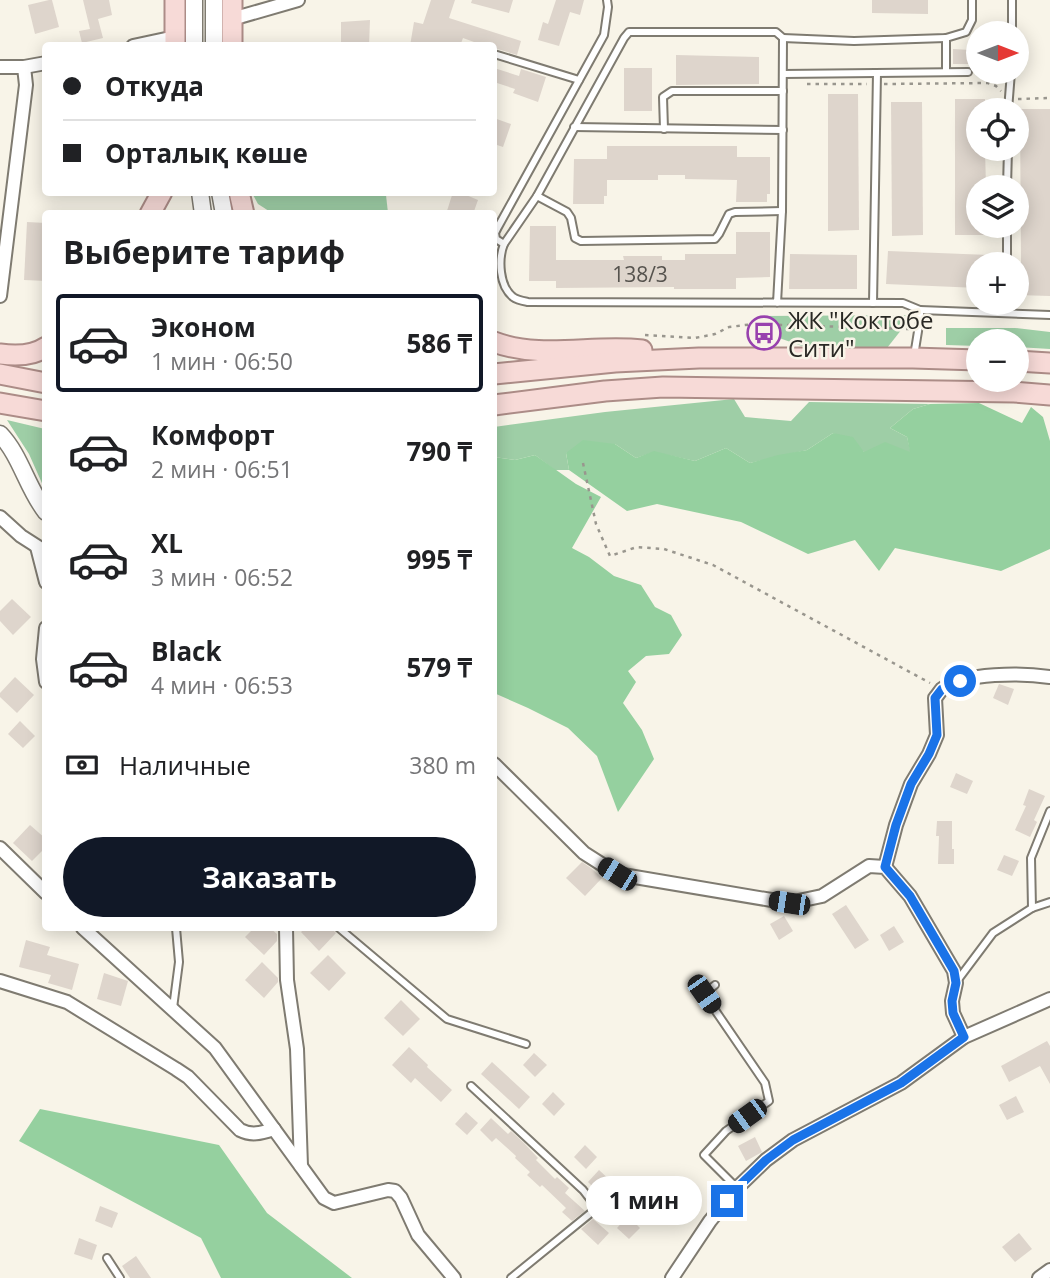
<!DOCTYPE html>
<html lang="ru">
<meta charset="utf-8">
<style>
body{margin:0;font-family:"Open Sans",sans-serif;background:#f6f6f6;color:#202124;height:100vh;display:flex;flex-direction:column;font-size:26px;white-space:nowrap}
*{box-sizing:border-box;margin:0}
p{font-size:23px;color:#757577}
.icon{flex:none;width:38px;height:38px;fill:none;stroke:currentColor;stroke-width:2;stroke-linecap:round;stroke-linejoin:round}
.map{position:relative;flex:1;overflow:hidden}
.details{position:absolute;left:42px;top:210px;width:455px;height:721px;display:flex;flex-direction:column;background:#fff;border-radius:7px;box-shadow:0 4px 18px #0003}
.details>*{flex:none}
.banner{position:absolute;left:42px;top:42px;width:455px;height:154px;border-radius:7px;box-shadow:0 4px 18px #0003;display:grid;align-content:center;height:154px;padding:0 21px;background:#fff}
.needle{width:46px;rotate:90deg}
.controls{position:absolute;left:966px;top:21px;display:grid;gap:14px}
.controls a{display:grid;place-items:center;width:63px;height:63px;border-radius:50%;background:#fff;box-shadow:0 4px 18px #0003;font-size:35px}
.end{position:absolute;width:32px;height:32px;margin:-16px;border:9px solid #1a73e8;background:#fff;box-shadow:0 0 0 4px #fff}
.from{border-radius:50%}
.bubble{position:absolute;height:49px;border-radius:24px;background:#fff;box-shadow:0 4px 18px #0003;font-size:23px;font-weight:700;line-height:49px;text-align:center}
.car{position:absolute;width:21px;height:42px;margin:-21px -10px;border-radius:9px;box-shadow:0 0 5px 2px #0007;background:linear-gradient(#222 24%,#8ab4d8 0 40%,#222 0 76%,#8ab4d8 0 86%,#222 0)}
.banner b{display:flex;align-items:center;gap:24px;height:66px;font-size:26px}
.banner b+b{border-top:2px solid #e0e0e0}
.banner i{width:18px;height:18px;background:#202124}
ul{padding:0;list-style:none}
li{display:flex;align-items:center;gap:21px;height:98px;margin:0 14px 10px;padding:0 7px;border:4px solid transparent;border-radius:7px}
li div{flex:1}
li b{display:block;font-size:26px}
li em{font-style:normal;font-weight:700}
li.active{border-color:#111827}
li>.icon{width:63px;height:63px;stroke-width:1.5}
h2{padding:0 21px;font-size:32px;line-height:84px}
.pay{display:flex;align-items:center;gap:18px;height:77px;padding:0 21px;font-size:26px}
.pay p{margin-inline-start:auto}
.cta{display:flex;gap:14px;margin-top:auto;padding:14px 21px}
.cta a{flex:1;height:80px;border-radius:42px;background:#111827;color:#fff;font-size:28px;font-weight:700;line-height:80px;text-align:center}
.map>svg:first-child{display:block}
.green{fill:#9ecea6}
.forest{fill:#95d09f}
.building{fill:#ded5cc}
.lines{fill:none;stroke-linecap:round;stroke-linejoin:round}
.service-casing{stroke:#7f7b71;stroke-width:10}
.minor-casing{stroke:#7f7b71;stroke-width:16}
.secondary-casing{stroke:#7f7b71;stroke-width:19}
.primary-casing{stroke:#ac8c87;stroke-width:23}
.path{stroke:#99968e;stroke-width:2.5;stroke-dasharray:3.5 5;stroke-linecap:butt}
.service{stroke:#fff;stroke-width:6}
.minor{stroke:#fff;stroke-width:12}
.secondary{stroke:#fff;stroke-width:16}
.primary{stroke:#f7dad7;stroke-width:19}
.route{stroke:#1a73e8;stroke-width:9}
.labels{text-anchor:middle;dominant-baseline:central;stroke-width:5;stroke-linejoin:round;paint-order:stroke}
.number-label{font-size:21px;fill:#56534e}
.poi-label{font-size:24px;fill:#292824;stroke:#f8f4e8;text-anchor:start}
</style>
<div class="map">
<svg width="1050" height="1278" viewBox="0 0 1050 1278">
<rect width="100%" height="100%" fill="#f8f4e8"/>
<g class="green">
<polygon points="335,193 386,195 388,213 272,213 258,204 252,193"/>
<polygon points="913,315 887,348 802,346 762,332 763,316"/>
<polygon points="946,328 1015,328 1050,332 1050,349 1017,347 1017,341 978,341 978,346 946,345"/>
<polygon points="734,399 745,417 791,421 809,402 930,404 913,409 890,428 907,437 911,453 864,452 833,433 807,450 750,463 726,448 695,461 654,452 636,458 615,444 566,453 569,470 555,470 535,455 515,460 494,457 494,427 605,412"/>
<polygon points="7,420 45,429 45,490 29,454"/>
</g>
<g class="forest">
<polygon points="979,403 1022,423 1031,407 1043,417 1050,441 1050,549 1001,571 895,548 879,571 855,540 808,554 741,522 657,504 627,511 569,470 566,453 583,440 615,444 636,458 654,451 695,461 726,448 750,463 778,455 807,450 833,433 853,437 864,452 885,442 910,452 907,437 890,428 913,409 930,404"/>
<polygon points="535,455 576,484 601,497 572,548 589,557 614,576 641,585 655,607 671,615 682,635 669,654 646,656 628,671 636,682 623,703 642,730 654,759 618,812 597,756 568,728 528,708 494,693 494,457 515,460"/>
<polygon points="40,1109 219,1145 267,1213 352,1278 221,1278 201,1238 19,1141"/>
</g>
<g class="building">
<polygon points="49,0 52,0 59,27 35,34 28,5"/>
<polygon points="83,0 109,0 112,15 98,19 103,38 82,43 79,31 90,29"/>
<polygon points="431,0 455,0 449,18 521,41 517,55 494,48 494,46 485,46 463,38 460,46 410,46 414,22 423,24"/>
<polygon points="472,0 513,0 509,13 471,3"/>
<polygon points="556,0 584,0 580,15 570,12 559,46 538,40 543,22 548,24"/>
<polygon points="872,0 928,0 928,14 872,13"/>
<polygon points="370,20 369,46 341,46 341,22"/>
<polygon points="953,49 971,50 970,64 953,64"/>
<polygon points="676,55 759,57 759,84 676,85"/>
<polygon points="494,68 519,76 521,69 546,77 538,102 513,93 515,89 494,82"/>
<rect x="624" y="68" width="28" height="43"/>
<polygon points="828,94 858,94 859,230 828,231"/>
<polygon points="955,99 985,99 985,110 978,110 978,149 985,149 986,187 978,187 978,226 986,226 986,235 955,235"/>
<polygon points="891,102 922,102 923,235 892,236"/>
<polygon points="1020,109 1050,109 1050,296 1017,295 1017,262 1021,262"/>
<polygon points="494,118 511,124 503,147 494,144"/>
<polygon points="607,146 737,146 737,157 770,157 770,194 767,194 767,202 736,202 737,180 685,179 685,175 658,175 658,180 607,180 607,196 604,196 604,204 573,204 574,159 607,159"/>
<polygon points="453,192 459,192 478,200 473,214 446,214"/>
<polygon points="27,222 46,223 46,281 24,280"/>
<polygon points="530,226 556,226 556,260 624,260 623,256 662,256 662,260 685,260 685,254 736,254 736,232 770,232 770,277 736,278 736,289 674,289 674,287 556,288 556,281 529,281"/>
<polygon points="888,251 989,255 988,264 978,264 978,288 886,284"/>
<polygon points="790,254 857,255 857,289 789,289"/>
<polygon points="12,599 31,617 13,635 0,621 0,611"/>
<polygon points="15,677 34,695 17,713 0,697 0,693"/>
<polygon points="999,684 1014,689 1008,705 993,698"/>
<polygon points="20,721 35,736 23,748 8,734"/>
<polygon points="956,773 973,781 967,794 950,787"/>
<polygon points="1029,789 1045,796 1034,820 1037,822 1030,837 1015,830 1026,806 1023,805"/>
<polygon points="937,821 952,821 952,849 954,849 954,864 938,864 939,836 936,836"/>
<polygon points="30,825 46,839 46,847 32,861 13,843"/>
<polygon points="1004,855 1019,861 1012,876 997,870"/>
<polygon points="582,862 591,868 602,878 585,896 566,878"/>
<polygon points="846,905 869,940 855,949 832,914"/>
<polygon points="784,916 793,931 779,940 770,924"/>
<polygon points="894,926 904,942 889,951 880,935"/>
<polygon points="254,928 270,928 277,934 277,941 264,955 245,937"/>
<polygon points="306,928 331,928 336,933 319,951 301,932"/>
<polygon points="26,940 50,947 47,955 79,964 72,990 48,983 51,975 19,967"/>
<polygon points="328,955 346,973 329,991 310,973"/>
<polygon points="262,962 278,978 278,982 264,998 245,980"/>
<polygon points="104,973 128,981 121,1006 97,999"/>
<polygon points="401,1000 420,1019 403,1036 384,1018"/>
<polygon points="1047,1041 1050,1046 1050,1084 1040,1066 1009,1082 1001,1066"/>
<polygon points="409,1047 428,1065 427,1067 452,1090 441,1102 415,1078 411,1083 392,1065"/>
<polygon points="534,1053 547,1065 535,1077 523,1065"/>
<polygon points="492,1062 530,1097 519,1109 481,1074"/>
<polygon points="553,1092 565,1104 554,1116 542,1104"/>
<polygon points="1016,1096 1024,1112 1007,1120 999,1105"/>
<polygon points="466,1112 478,1123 467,1135 455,1124"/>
<polygon points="491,1118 508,1134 511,1131 524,1143 538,1158 536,1160 555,1179 557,1177 569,1188 565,1193 585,1211 572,1221 562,1212 566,1208 542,1185 540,1187 527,1175 530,1172 515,1158 516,1156 496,1138 492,1142 480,1130"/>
<polygon points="755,1137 762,1152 746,1161 738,1146"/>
<polygon points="585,1145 597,1157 586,1169 574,1157"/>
<polygon points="599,1170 612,1182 600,1194 588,1182"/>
<polygon points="631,1182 644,1194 633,1206 620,1194"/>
<polygon points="100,1206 118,1213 112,1228 95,1221"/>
<polygon points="628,1216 640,1228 629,1239 617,1228"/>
<polygon points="593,1219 609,1233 598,1245 581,1229"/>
<polygon points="1019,1233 1032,1249 1015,1262 1002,1247"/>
<polygon points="79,1238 97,1245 92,1260 74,1254"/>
<polygon points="136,1256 151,1278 130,1278 122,1266"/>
</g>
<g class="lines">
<defs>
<g id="service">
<polyline points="1012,33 1012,0"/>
<polyline points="783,38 854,41 946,38 966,32 972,20 972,0"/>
<polyline points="946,38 946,72"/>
<polyline points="494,54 579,80"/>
<polyline points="783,74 968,72"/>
<polyline points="1008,110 1011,72"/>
<polyline points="574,127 783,130"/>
<polyline points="664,129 663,97 672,91 783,91"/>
<polyline points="1007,187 1008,149"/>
<polyline points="537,196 567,212 571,218 575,238 581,241 715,239 719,234 729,214 735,212 782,211"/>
<polyline points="504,244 496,239 495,233 498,227 604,35 608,7 607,0"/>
<polyline points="1007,264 1007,226"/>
<path d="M777,303l5,-92 1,-173 -7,-6h-147l-5,6 -87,158 -33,48c-6,15 -5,42 9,53 4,3 10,4 15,5l375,1 17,7v9l-6,37"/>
<polyline points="873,303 877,73"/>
<polyline points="920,310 1050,315"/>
<polyline points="1032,908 1031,858 1050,811"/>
<polyline points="339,928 447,1019 526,1044"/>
<polyline points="957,981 993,933 1032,908 1050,902"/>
<polyline points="715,985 704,994 765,1083 769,1101 726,1131 704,1155 737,1188"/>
<polyline points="173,1008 179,962 176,928"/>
<polyline points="471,1086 583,1190 597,1208 511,1278"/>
<polyline points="107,1258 120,1278"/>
</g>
<g id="minor">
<polyline points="232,19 298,0"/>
<polyline points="133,46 175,37"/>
<polyline points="0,67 24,67 46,63"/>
<polyline points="0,296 26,85 24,67"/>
<polyline points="0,517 21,536 46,552"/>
<polyline points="37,547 46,582"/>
<polyline points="46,628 43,659 46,682"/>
<polyline points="494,764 584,853 617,874 789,903 822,896 869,866 885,867 910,896 954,971 956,983 952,1001 953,1013 964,1037"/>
<polyline points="0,848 46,893"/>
<path d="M885,867l11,-42 15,-41 18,-30 8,-19 -2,-37c3,-3 5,-7 7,-9 22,-17 82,-16 108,-12"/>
<polyline points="83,928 215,1048 324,1198 334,1203 388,1190 395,1191 401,1198 418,1235 454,1278"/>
<polyline points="286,928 287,980 297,1049 301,1166"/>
<path d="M0,981l67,21 109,67 12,8 52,53c12,6 21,3 34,-1"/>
<polyline points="672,1278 710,1221 737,1188 766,1160 793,1140 901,1083 964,1037 1050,999"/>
<polyline points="1039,1278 1050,1270"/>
</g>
<g id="secondary">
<polyline points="194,0 194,46"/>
<polyline points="214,0 214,46"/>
<polyline points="200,192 203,214"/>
<polyline points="220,192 224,214"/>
<path d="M0,434c21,22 27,54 46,78"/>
</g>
<g id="primary">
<polyline points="175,0 175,46"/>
<polyline points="232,0 232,46"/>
<polyline points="239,192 244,214"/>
<polyline points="150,214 162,192"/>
<path d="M494,342c48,18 99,2 148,8"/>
<path d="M0,354c15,2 33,2 46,-7"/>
<polyline points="1017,361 1050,363"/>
<polyline points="0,374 46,383"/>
<polyline points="494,374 615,362 699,358 913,358 978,360"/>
<polyline points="0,403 46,411"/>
<polyline points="494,405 605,391 663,387 1014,392 1050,395"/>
</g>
</defs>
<use href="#service" class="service-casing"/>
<use href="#minor" class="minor-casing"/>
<use href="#secondary" class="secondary-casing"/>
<use href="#primary" class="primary-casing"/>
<g class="path">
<polyline points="807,84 867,84"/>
<polyline points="884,84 988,83 996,86 1001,91"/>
<polyline points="1018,99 1050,98"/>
<polyline points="645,335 695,338 715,334 729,327 754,324 909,329"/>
<polyline points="583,463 596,524 610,556 637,547 664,549 713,565 930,683"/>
</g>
<use href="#service" class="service"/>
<use href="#minor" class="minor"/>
<use href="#secondary" class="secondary"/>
<use href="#primary" class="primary"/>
</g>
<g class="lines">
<polyline class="route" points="727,1201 737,1188 766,1160 793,1140 901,1083 964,1037 953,1013 952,1001 956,983 954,971 910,896 885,867 896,825 911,784 929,754 937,735 935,698 942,689 960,681"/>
</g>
<defs>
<symbol id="bus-ring" viewBox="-11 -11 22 22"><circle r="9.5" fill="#f8f4e8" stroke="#9841ae" stroke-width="1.5"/><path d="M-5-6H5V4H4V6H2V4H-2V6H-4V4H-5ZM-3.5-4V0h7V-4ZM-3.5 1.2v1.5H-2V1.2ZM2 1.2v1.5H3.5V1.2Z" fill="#9841ae"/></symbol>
</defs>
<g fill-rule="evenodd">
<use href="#bus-ring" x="745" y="314" width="38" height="38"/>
</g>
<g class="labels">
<g class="number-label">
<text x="640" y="274">138/3</text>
</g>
<g class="poi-label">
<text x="788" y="319">ЖК "Коктобе<tspan x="788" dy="28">Сити"</tspan></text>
</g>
</g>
</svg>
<div class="controls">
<a><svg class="needle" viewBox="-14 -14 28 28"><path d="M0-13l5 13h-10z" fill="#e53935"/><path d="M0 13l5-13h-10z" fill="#757577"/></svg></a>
<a><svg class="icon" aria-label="locate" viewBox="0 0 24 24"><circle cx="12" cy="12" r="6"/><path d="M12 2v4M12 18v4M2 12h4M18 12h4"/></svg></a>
<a><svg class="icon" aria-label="layers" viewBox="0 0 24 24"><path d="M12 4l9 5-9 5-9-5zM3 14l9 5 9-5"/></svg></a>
<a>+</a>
<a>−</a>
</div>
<i class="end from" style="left:960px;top:681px"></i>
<i class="end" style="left:727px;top:1201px"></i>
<div class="bubble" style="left:586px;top:1176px;width:116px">1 мин</div>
<i class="car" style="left:617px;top:874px;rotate:302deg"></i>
<i class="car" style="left:789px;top:903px;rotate:279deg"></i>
<i class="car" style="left:704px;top:994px;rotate:145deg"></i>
<i class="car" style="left:747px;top:1116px;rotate:234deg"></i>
<div class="banner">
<b><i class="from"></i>Откуда</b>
<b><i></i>Орталық көше</b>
</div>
<section class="details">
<h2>Выберите тариф</h2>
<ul>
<li class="active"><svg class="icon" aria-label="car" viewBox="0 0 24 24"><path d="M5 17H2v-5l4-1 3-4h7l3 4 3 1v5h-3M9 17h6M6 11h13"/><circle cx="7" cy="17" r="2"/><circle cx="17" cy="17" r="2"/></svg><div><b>Эконом</b><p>1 мин · 06:50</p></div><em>586 ₸</em></li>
<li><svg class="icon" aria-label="car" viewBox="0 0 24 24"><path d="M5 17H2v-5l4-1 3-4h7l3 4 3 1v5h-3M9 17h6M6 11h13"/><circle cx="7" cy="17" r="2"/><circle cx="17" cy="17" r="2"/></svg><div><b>Комфорт</b><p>2 мин · 06:51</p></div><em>790 ₸</em></li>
<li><svg class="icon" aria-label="car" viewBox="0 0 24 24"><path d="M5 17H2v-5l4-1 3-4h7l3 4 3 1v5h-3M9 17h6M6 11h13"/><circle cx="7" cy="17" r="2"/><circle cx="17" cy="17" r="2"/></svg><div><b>XL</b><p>3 мин · 06:52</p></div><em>995 ₸</em></li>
<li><svg class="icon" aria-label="car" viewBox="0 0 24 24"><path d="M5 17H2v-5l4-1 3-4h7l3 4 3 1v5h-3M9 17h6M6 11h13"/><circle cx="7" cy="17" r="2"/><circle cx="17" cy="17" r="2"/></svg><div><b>Black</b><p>4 мин · 06:53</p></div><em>579 ₸</em></li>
</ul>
<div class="pay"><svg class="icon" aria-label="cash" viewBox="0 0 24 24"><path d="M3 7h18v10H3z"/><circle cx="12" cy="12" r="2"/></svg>Наличные<p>380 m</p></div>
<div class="cta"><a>Заказать</a></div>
</section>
</div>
